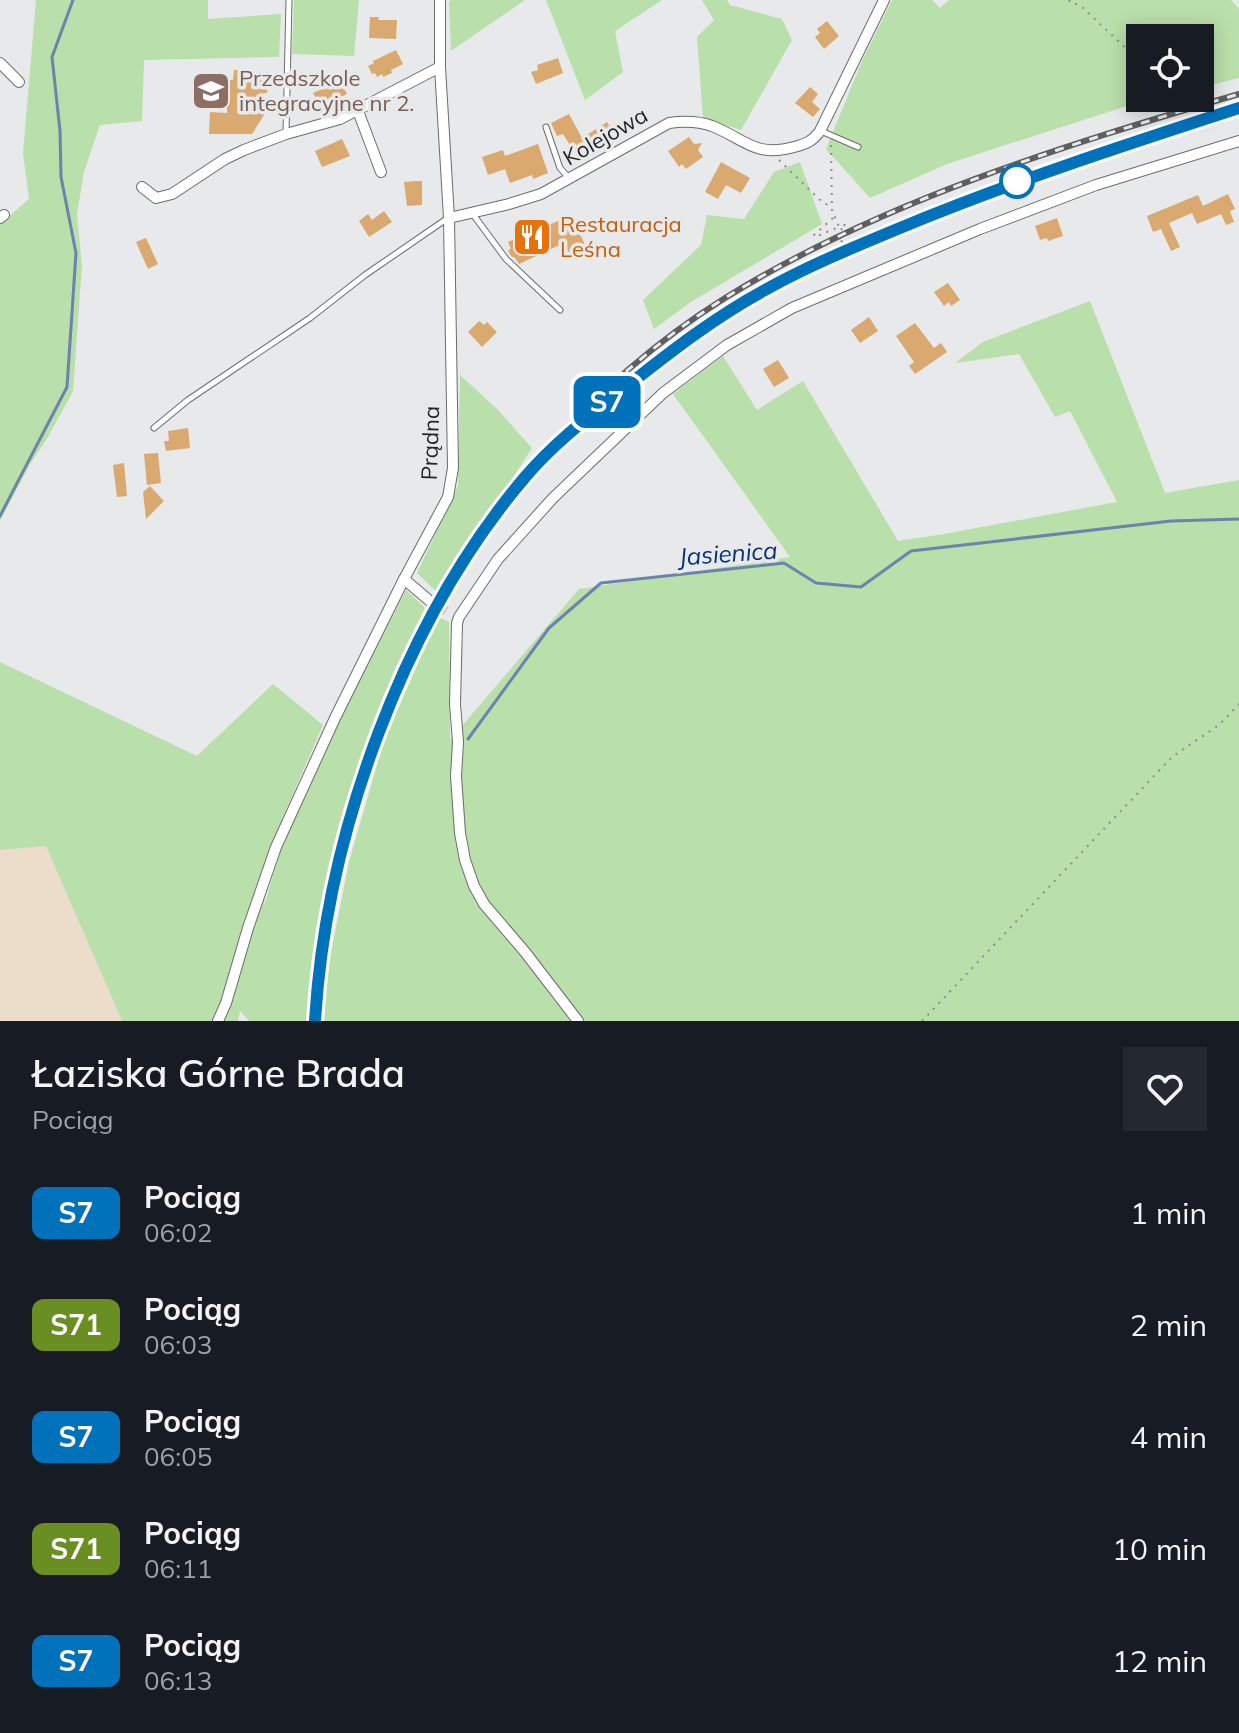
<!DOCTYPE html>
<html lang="pl">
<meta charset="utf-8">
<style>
body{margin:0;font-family:Mulish,sans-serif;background:#242831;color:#f1f3f6;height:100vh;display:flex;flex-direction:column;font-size:30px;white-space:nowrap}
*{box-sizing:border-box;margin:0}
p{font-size:26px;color:#9ea1a6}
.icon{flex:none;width:44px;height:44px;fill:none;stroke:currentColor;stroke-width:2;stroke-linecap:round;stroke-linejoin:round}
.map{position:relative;height:1021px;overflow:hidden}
.sheet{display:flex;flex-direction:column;background:#171b24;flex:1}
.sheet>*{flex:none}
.badge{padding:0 16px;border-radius:12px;font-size:28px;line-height:52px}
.tools{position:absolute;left:1126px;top:24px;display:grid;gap:16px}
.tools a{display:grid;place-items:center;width:88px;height:88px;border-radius:0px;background:#171b24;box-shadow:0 4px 20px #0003;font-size:40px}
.map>.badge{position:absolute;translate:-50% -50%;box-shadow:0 0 0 4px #fff}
.round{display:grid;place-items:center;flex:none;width:84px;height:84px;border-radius:0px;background:#242831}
.overview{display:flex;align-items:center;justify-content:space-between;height:136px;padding:0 32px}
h1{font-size:38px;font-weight:600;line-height:60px}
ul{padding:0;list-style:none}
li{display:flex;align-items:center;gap:24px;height:112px;padding:0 32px}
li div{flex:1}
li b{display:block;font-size:30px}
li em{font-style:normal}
li .badge{min-width:88px;font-weight:700;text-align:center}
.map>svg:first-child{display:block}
</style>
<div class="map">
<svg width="1239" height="1021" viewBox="0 0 1239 1021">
<rect width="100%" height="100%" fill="#e8e9ea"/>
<polygon fill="#ecdcca" points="46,846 122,1021 0,1021 0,850"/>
<g fill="#b9dfaa">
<polygon points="36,0 208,0 208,19 281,14 279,57 144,60 142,121 100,125 84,172 77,214 82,266 73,391 48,437 29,466 0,521 0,224 29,199 23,154"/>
<polygon points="294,0 359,0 354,56 292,54"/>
<polygon points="451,0 525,0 451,51 449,2"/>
<polygon points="546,0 662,0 615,31 623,72 585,100"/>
<polygon points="702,0 727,0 730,5 782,19 792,40 741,130 703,118 697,37 714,20"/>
<polygon points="892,0 932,0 940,8 949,0 1231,0 1239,9 1239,78 1200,88 1200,38 1140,38 1140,98 1159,98 1133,104 947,164 870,198 826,149 862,61"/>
<polygon points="800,162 822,224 691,302 654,329 643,300 701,245 707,215 744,219 774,172"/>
<polygon points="1090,301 1165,493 1239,480 1239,1021 324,1021 329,963 349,862 383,744 438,617 449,622 450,740 579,589 790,557 673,394 723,356 757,410 803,381 898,541 944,534 1117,502 1070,411 1055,417 1019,354 955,363 983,342"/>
<polygon points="460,375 498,410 532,448 437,592 417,573 458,486"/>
<polygon points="406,590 425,608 379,710 342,817 315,937 307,1021 249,1021 240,1011 238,1021 122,1021 46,846 0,850 0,662 197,756 273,684 323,725 269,849 264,906 280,852 339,720"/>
</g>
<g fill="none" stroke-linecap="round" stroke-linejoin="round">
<g stroke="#6c84ad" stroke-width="3">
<polyline points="0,516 67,387 76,253 61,177 60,131 52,57 73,0"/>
<polyline points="468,739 549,628 601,583 784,563 816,583 861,587 911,551 1171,521 1239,519"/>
</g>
</g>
<g fill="#d9a970">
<polygon points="370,17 379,17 378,20 397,20 396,39 369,38"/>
<polygon points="827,21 839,36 824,49 815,37 820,33 817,29"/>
<polygon points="396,50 403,64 391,70 392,73 383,77 382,74 377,77 375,73 372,74 368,66 374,63 373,61"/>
<polygon points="558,58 563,73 536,84 531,72 538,70 537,65"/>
<polygon points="234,70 249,70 249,73 268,73 267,93 264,93 264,115 252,134 209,134 210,112 227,113 227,80 233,80"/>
<polygon points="340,81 347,94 341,97 341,99 320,109 318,104 314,103 316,99 313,93"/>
<polygon points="810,87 818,94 812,102 820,109 813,117 795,103"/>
<polygon points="569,114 582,138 607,122 615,135 583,153 581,150 575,153 563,134 557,136 551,123"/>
<polygon points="689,137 694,144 702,143 698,150 703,157 686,169 682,164 679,167 668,151"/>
<polygon points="342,139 350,156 322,167 315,151"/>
<polygon points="538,144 548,173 533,179 532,175 510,183 505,169 488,175 482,157 503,150 505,156"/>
<polygon points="721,162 750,178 741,193 726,185 718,199 705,192"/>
<polygon points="415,181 422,181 422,205 407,206 404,182"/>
<polygon points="1228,194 1235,209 1230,211 1234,222 1226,225 1221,214 1197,224 1192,213 1169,223 1180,247 1171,251 1161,229 1153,232 1147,216 1198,195 1203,206"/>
<polygon points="384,211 392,222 369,237 359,221 368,214 372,220"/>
<polygon points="571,215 587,249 571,257 564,243 519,264 515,258 511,256 508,250 511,249 508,242 527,233 523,222 531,218 536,228 547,222 549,225"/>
<polygon points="1057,218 1063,236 1048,241 1047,238 1040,240 1035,226"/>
<polygon points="146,238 158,264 148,269 136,242"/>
<polygon points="948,283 960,300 951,306 949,302 944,306 934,292"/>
<polygon points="869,317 878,331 860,343 851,330"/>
<polygon points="479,321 484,325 487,322 497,332 482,347 468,332"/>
<polygon points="915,323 934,348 941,343 947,352 915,374 909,366 914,362 896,336"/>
<polygon points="778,360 789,378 774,387 763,369"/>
<polygon points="188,428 190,448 166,451 164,441 169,441 168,431"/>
<polygon points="158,453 161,483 147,485 144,454"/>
<polygon points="124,463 127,496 117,497 113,465"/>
<polygon points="150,486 164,501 146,519 143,492"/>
</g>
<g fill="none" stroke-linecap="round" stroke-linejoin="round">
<polyline stroke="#c1c2c3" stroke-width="10" stroke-dasharray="10 5" stroke-linecap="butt" points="431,602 446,611"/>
<g stroke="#6b6c6d" stroke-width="7">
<g id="lane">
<polyline points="546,127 560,168 569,178"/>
<polyline points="821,131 858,147"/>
<polyline points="286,133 289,0"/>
<polyline points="472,213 506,259 560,310"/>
<polyline points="154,428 188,400 310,318 365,275 448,218"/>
</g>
</g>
<g stroke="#6b6c6d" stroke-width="12">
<g id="street">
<polyline points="0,63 19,82"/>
<polyline points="358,111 381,172"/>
<polyline points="142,187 156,198 172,194 225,159 244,150 286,134 340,119 440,67"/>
<polyline points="0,218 4,215"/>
<path d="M449 218 509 204 541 194 669 123C684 121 698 121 712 126 745 139 755 158 794 147 806 144 813 141 820 131L884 0"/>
<polyline points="404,579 431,602"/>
<polyline points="218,1021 226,1003 248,928 276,847 335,718 404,579 448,497 453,468 449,218 440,67 440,0"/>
<polyline points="578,1021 525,952 484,904 474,886 465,860 460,833 456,776 458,742 455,704 457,623 459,617 498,559 553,498 663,393 727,345 792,308 980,229 1096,185 1239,141"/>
</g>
</g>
<g stroke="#8d8e8e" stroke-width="2" stroke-dasharray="2 6" stroke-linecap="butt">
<polyline points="1069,0 1071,3 1080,5 1133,55"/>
<polyline points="831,145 832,210 839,227 845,225 846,227 840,230 845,239 839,243 841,246 869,232"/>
<polyline points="779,160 821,201 831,207"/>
<polyline points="833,218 814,235 815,237 839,227"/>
<polyline points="922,1021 1172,757 1219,725 1239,704"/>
</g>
<use href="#lane" stroke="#fff" stroke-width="5"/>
<use href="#street" stroke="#fff" stroke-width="10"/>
<g stroke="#5f5f5f" stroke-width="6">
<g id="rail">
<path d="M612 398C660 360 708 322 761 292 804 267 849 249 894 230 1007 183 1123 146 1239 108"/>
<path d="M315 1021C318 971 327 922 338 873 354 800 377 726 410 658 481 514 587 384 725 298 882 201 1062 146 1239 94"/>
</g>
</g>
<use href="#rail" stroke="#e8e9ea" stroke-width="3" stroke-dasharray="9" stroke-linecap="butt"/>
</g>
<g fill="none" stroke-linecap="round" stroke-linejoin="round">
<g stroke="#fff" stroke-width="18">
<path id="line" d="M315 1021C326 834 404 619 526 476 555 442 591 415 626 387 670 352 715 317 765 290 808 266 854 247 900 228 1011 182 1125 145 1239 108"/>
</g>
<use href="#line" stroke="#0072bc" stroke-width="12"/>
</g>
<defs>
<g id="school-square" transform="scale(2)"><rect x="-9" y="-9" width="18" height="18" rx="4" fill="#8d6e63" stroke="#e8e9ea"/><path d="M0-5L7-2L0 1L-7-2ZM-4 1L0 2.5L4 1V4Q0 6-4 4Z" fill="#fff"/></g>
<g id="restaurant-square" transform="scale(2)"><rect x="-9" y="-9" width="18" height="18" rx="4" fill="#e8710a" stroke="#e8e9ea"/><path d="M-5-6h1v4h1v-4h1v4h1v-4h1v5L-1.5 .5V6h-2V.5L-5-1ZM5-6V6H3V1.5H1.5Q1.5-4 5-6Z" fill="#fff"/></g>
</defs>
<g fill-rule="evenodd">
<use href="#school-square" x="211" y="91"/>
<use href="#restaurant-square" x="532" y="237"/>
</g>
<circle fill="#fff" stroke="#0072bc" stroke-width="4" cx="1017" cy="181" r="16"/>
<g text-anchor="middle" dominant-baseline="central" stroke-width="7" stroke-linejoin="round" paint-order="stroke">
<g font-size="22" fill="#785e54" stroke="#e8e9ea" text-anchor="start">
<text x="239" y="78">Przedszkole<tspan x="239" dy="25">integracyjne nr 2.</tspan></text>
</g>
<g font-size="22" fill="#262626" stroke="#e8e9ea">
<text transform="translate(605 136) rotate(-30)">Kolejowa</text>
<text transform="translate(430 443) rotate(-88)">Prądna</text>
</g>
<g font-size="22" fill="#c56008" stroke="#e8e9ea" text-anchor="start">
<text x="560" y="224">Restauracja<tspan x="560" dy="25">Leśna</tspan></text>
</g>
<g font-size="24" font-style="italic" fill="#073174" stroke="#e8e9ea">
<text transform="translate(728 553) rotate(-4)">Jasienica</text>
</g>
</g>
</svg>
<div class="tools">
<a><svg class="icon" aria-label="locate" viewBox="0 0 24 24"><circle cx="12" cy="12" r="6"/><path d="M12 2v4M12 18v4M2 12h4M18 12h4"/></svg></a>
</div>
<b class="badge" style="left:607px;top:402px;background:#0072bc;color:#fff">S7</b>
</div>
<section class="sheet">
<div class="overview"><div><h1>Łaziska Górne Brada</h1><p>Pociąg</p></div><a class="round"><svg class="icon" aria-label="heart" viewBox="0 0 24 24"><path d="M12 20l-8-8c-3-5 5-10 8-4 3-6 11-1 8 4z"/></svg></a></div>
<ul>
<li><span class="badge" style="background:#0072bc;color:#fff">S7</span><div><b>Pociąg</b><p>06:02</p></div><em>1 min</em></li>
<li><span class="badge" style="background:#6b8e23;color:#fff">S71</span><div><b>Pociąg</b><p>06:03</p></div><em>2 min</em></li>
<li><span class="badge" style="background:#0072bc;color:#fff">S7</span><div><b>Pociąg</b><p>06:05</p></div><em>4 min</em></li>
<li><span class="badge" style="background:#6b8e23;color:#fff">S71</span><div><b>Pociąg</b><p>06:11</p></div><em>10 min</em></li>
<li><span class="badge" style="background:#0072bc;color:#fff">S7</span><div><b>Pociąg</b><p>06:13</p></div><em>12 min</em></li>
</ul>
</section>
